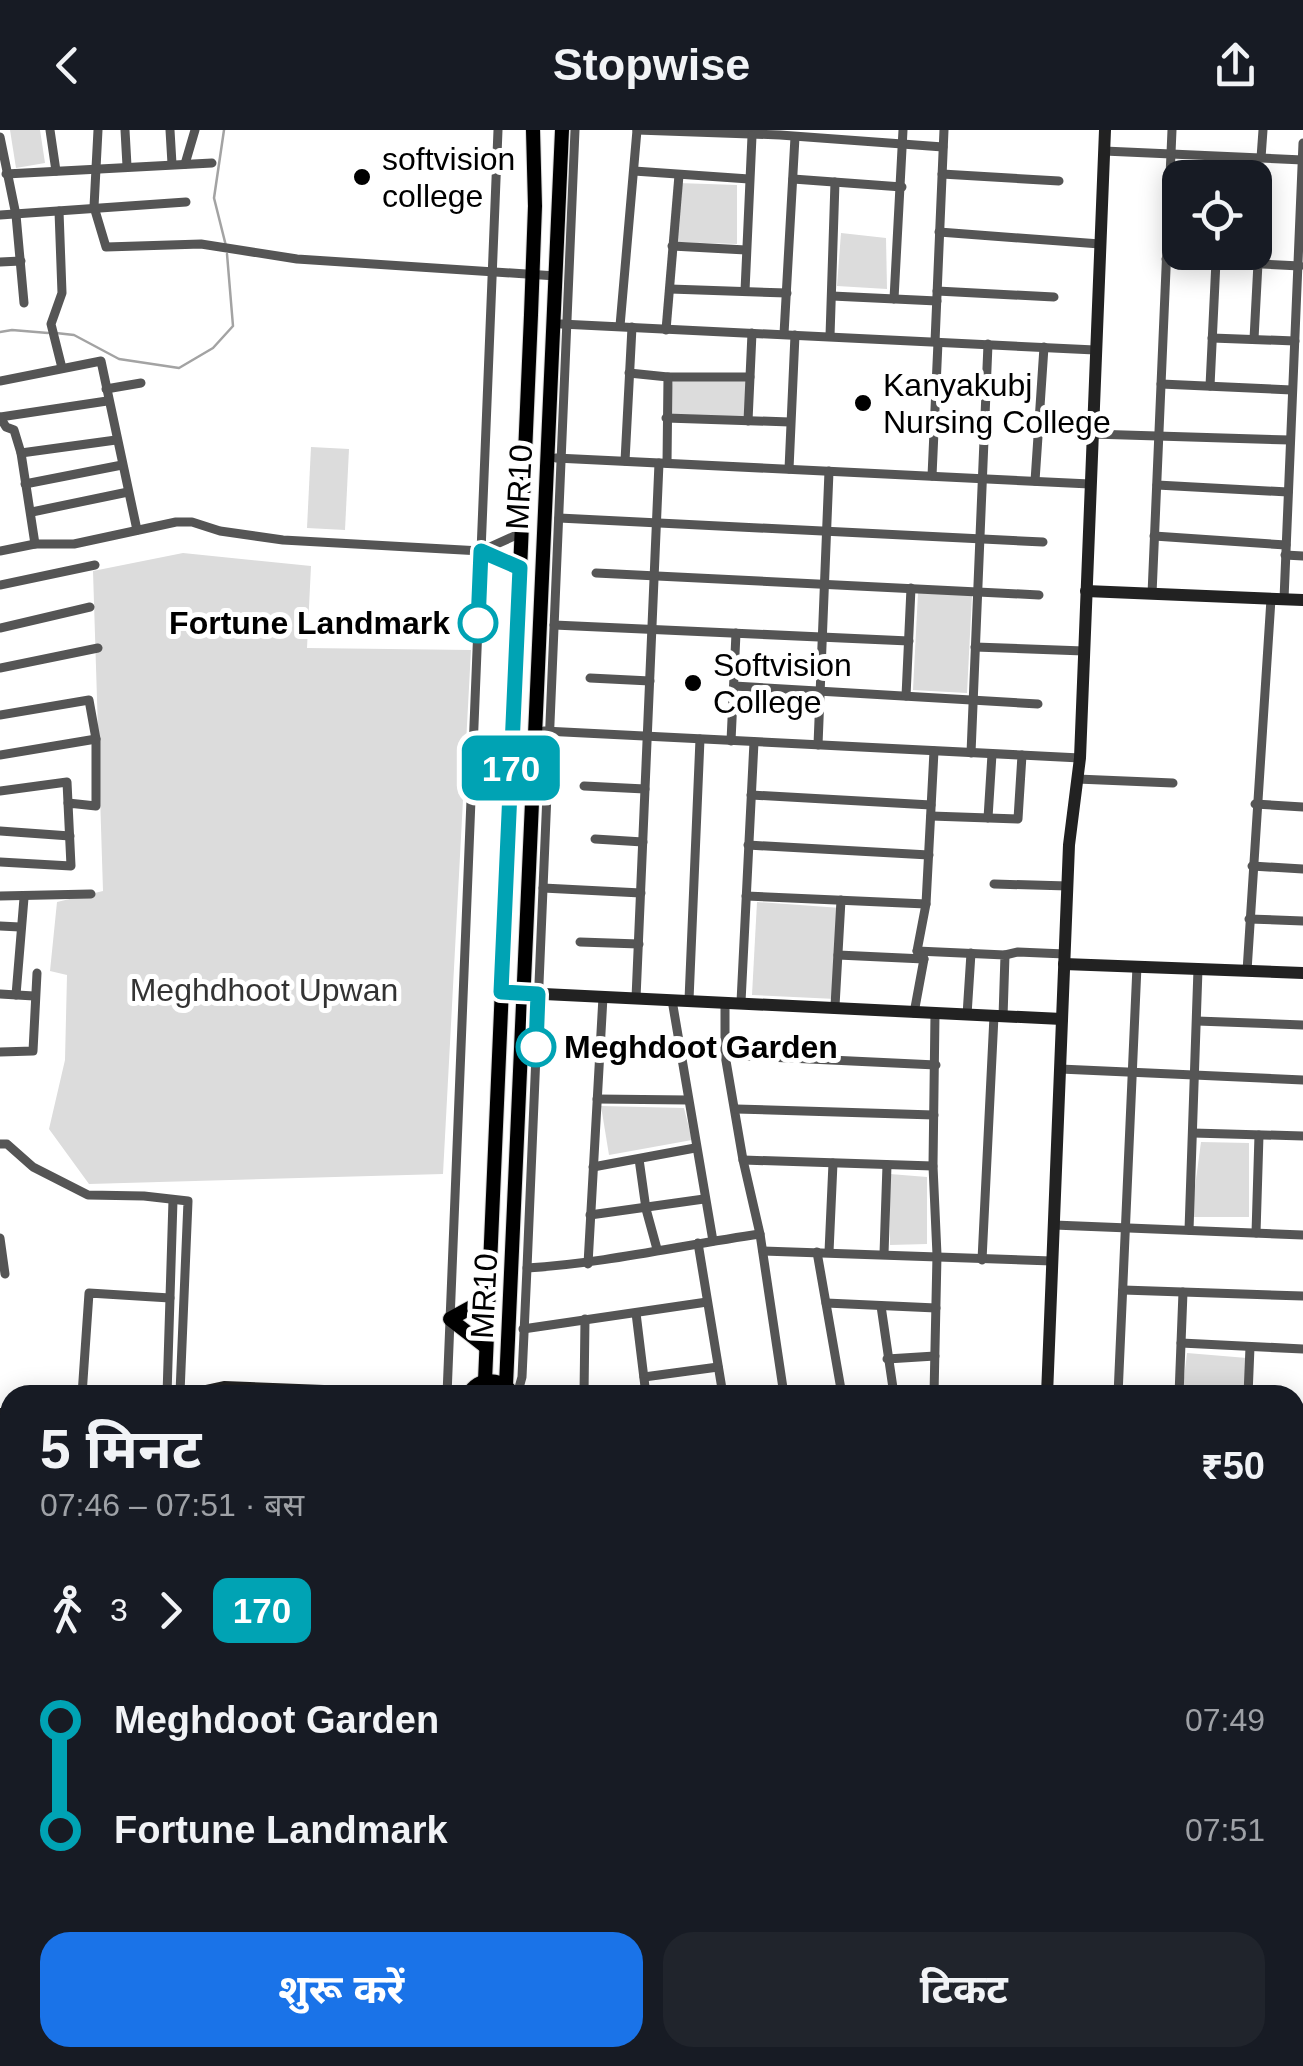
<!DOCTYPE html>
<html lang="hi">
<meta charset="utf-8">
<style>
body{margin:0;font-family:Helvetica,"Noto Sans Devanagari",sans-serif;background:#20242c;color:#f1f3f6;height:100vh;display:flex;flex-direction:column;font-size:38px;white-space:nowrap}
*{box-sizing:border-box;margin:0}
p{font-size:32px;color:#9ea1a6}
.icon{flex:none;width:55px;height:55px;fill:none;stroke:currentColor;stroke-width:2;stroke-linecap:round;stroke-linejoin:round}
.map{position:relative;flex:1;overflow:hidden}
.side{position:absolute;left:0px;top:1255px;width:1305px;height:682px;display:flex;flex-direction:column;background:#171b24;border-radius:30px 30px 0 0;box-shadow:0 5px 25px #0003}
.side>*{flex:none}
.badge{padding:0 20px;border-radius:15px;font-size:35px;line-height:65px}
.controls{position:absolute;left:1162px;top:30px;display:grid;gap:20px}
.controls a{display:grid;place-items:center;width:110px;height:110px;border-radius:20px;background:#171b24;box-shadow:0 5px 25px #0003;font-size:50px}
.map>.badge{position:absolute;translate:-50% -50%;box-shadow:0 0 0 5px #fff}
.legs{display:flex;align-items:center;gap:15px;height:110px;padding:0 40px;font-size:32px}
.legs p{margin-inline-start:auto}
.overview{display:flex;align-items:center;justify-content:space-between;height:170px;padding:0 40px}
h1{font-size:55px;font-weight:700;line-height:75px}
.cta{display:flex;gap:20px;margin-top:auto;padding:20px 40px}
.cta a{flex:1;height:115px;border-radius:30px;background:#1a73e8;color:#fff;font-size:40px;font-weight:700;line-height:115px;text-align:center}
.cta a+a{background:#20242c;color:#f1f3f6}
ul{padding:0 40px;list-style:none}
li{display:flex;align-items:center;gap:35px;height:110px;font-size:38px}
li i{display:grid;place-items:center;width:15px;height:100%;margin:0 12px;background:currentColor}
li i::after{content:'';width:25px;height:25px;margin:-12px;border:8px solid;border-radius:50%;background:#171b24}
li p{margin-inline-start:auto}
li:first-child i{background:linear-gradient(#0000 50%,currentColor 0)}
li:last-child i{background:linear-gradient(currentColor 50%,#0000 0)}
header{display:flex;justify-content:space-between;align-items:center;height:130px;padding:0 40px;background:#171b24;font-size:45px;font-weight:700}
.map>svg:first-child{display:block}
</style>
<header><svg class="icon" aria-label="back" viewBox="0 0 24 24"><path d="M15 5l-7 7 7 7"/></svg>Stopwise<svg class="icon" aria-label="share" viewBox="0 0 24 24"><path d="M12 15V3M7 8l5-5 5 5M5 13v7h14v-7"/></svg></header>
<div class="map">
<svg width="1303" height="1936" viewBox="0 0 1303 1936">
<rect width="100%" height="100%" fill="#fff"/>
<g fill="#dcdcdc">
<polygon points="10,0 40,0 45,33 16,38"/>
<polygon points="678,53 737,55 737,114 675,112"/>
<polygon points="841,103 886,108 887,159 837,156"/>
<polygon points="673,248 750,249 747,287 669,284"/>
<polygon points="311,317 349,319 345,400 307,398"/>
<polygon points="183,423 311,436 307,518 471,520 443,1044 89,1054 49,999 65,930 67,845 50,841 57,772 103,761 93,441"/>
<polygon points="918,463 972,465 967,563 913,560"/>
<polygon points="757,772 841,778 836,869 752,865"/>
<polygon points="601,976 684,978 692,1010 609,1025"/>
<polygon points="1201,1012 1249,1013 1249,1087 1191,1087"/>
<polygon points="890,1044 927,1047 927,1114 890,1115"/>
<polygon points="1187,1223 1247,1228 1245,1265 1182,1265"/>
</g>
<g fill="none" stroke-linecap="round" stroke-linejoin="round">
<g stroke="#a3a3a3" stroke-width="2.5">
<polyline points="224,0 214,68 226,116"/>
<polyline points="0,202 12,200 48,203"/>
<polyline points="56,203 74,205 119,229 179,238 213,218 233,196 227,124"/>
<polyline points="0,1619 5,1597"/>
</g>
<g stroke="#dbdbdb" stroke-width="16">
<g id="primary">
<polyline points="486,1217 450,1189 488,1168"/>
<polyline points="485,1251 531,185 535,76 533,0"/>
<polyline points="506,1255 562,0"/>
<path d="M468 1265C480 1246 501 1247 514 1265"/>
<polyline points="445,1936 446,1928"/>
<polyline points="484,1936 484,1928"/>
</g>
</g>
<g stroke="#555" stroke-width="9">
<polyline points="50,0 56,41"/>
<polyline points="98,0 94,77 106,117 201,114 297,129 556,146"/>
<polyline points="125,0 127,36"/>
<polyline points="170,0 172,34"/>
<polyline points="637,0 780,5 943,17"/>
<polyline points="0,7 16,85 24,173"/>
<polyline points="1104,21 1303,30"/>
<polyline points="1261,28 1263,0"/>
<polyline points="185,34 195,0"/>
<polyline points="634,41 749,49"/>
<polyline points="6,44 212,33"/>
<polyline points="942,44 1059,51"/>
<polyline points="793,49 902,57"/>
<polyline points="59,81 62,163 51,194 62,238"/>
<polyline points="0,85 186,72"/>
<polyline points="939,102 1100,114"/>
<polyline points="672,116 746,120"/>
<polyline points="1166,129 1300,136"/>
<polyline points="0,132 21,131"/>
<polyline points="670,159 787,163"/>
<polyline points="745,161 752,6"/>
<polyline points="937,161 1054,167"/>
<polyline points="832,166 937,171"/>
<polyline points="894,169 903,0"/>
<polyline points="561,194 1095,220"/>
<polyline points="620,196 637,0"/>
<polyline points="666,200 679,45"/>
<polyline points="784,204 795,7"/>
<polyline points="830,206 835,52"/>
<polyline points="1212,208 1295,211"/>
<polyline points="1254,209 1258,133"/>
<polyline points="935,212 944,0"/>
<polyline points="629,243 668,247 750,247"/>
<polyline points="0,251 101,231 137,400"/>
<polyline points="1161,254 1292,260"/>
<polyline points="1210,256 1216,131"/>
<polyline points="106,259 141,253"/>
<polyline points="0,287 6,297 14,300 21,323 35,414"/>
<polyline points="0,287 107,271"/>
<polyline points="666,288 790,292"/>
<polyline points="748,291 752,203"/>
<polyline points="1092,304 1290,310"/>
<polyline points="21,323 116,310"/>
<polyline points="556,328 1090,354"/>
<polyline points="625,331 632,197"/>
<polyline points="667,333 668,247"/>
<polyline points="789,339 795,205"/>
<polyline points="932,346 938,212"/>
<polyline points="1035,351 1044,217"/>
<polyline points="25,354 122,335"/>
<polyline points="1157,355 1288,362"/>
<polyline points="32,382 128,362"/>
<polyline points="559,388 1043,412"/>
<polyline points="1154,406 1286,415"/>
<polyline points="0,421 35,414 74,414 176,392 192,392 220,401 283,410 481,421 520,439"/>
<polyline points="481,421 521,403"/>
<polyline points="1285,425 1303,426"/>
<polyline points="596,443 1039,465"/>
<polyline points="0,455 95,435"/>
<polyline points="1152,464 1172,0"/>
<polyline points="1284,469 1303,13"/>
<polyline points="554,495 909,511"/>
<polyline points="0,498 90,477"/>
<polyline points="975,517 1084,521"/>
<polyline points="0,538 98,518"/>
<polyline points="590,548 650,551"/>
<polyline points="734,556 1038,574"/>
<polyline points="906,566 911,458"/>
<polyline points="0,585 89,570 96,609 96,676 68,673 71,736 0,732"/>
<polyline points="544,601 1080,628"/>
<polyline points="731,611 736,503"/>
<polyline points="818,615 829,341"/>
<polyline points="971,623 988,214"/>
<polyline points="0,625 96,609"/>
<polyline points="1077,649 1173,653"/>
<polyline points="584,656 645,659"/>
<polyline points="0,661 67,652 68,673"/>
<polyline points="751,665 931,675"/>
<polyline points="1255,674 1303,677"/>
<polyline points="931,686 1018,689 1022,625"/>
<polyline points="988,688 992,624"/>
<polyline points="0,701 70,706"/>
<polyline points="595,709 643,712"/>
<polyline points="748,715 929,725"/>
<polyline points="1252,736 1303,739"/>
<polyline points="994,754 1068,756"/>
<polyline points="543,758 641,763"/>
<polyline points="0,766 91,764"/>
<polyline points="746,766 926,774"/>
<polyline points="1249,789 1303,791"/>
<polyline points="0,796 20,797"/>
<polyline points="580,812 639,814"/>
<polyline points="917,821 1005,825 1003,887"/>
<polyline points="838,825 924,829"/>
<polyline points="1005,825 1018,822 1065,824"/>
<polyline points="1247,841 1271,469"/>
<polyline points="0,864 34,866"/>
<polyline points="16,865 24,768"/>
<polyline points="636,868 659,333"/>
<polyline points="672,870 713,1111"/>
<polyline points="689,870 700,609"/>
<polyline points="725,872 725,925 743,1030 760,1104 784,1265"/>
<polyline points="741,872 754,612"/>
<polyline points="835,876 841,770"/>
<polyline points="914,883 924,829 917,821 926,774 934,621"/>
<polyline points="967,885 971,823"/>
<polyline points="1197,891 1303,895"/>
<polyline points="599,920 681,922"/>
<polyline points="0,922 33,921 37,843"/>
<polyline points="725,925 936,935"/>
<polyline points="1060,939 1303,950"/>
<polyline points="597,969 688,970"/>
<polyline points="736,979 934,985"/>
<polyline points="1193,1003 1303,1006"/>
<polyline points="0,1014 7,1014 33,1037 88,1065 144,1066 188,1071 180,1263"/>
<polyline points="639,1029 646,1079 657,1119"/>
<polyline points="743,1030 933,1036"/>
<polyline points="593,1037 695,1018"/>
<polyline points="590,1085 704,1069"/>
<polyline points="1054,1095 1303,1105"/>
<polyline points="1189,1100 1198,839"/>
<polyline points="1256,1103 1259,1005"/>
<polyline points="0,1108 5,1144"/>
<polyline points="698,1113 723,1265"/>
<polyline points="763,1121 1052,1131"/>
<polyline points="817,1122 842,1265"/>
<polyline points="829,1122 833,1033"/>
<polyline points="884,1124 887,1035"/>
<polyline points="982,1130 994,886"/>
<polyline points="588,1134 603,867"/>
<path d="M527 1138C606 1133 683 1115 760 1104"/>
<polyline points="1123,1160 1303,1166"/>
<polyline points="826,1173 936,1178"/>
<polyline points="881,1176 894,1265"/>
<polyline points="636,1183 646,1265"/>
<polyline points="523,1199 707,1172"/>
<polyline points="1181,1213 1303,1219"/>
<polyline points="887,1229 935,1226"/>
<polyline points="644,1247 718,1237"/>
<polyline points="934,1262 974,1265"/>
<polyline points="82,1265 89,1163 170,1168"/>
<polyline points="167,1265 173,1070"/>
<polyline points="447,1265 498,0"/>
<polyline points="517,1265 522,1247 527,1138 575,0"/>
<polyline points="584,1265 585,1189"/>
<polyline points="934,1265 937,1125 933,1036 935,884"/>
<polyline points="1118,1265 1137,836"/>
<polyline points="1179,1265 1183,1162"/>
<polyline points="1248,1265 1250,1217"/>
<polyline points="1295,1419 1303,1338"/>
<polyline points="0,1513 10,1514"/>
<polyline points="0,1583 10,1583"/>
<polyline points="1301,1603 1303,1578"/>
<polyline points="1295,1783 1303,1783"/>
<polyline points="1295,1896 1303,1896"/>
<polyline points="35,1936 36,1928"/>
<polyline points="752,1936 752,1928"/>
<polyline points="821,1936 822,1928"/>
<polyline points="880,1936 881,1928"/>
</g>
<g stroke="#222" stroke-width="12">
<polyline points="1086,461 1303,470"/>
<polyline points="1064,834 1303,843"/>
<polyline points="501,862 1062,889"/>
<polyline points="168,1265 186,1265"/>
<polyline points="187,1265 224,1257 426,1265"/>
<polyline points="1047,1265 1069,715 1080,628 1105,0"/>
<polyline points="0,1284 10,1285"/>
<polyline points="1295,1420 1303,1420"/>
<polyline points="0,1435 10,1435"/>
<polyline points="0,1722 10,1736"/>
<polyline points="0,1896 10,1897"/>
<polyline points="0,1919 10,1920"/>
<polyline points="90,1928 183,1936"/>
<polyline points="521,1928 523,1936"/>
<polyline points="534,1928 554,1936"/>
<polyline points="412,1936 414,1928"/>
<polyline points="595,1936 654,1929 740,1936"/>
<polyline points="1081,1936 1082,1928"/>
<polyline points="1099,1936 1099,1928"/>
</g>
<use href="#primary" stroke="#000" stroke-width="14"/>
</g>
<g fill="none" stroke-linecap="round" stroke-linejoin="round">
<g stroke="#fff" stroke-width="22">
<polyline id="line-1" points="478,493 481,421 520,438 501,862 538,864 536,917"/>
</g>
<use href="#line-1" stroke="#00a3b4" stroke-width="15"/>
</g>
<g fill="#000" stroke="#fff" stroke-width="4">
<circle cx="362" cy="47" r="10"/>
<circle cx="863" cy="273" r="10"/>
<circle cx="693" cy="553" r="10"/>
</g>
<g fill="#fff" stroke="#00a3b4" stroke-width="5">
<circle cx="478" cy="493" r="18"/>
<circle cx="536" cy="917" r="18"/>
</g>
<g text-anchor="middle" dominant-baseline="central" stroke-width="10" stroke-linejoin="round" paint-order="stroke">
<g font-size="32" fill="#000" stroke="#fff" text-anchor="start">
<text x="382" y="29">softvision<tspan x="382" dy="37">college</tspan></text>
<text x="883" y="255">Kanyakubj<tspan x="883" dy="37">Nursing College</tspan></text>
<text x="713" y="535">Softvision<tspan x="713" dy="37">College</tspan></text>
</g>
<g font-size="32" fill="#000" stroke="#fff">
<text transform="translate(519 357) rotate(-87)">MR10</text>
<text transform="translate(484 1166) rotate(-87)">MR10</text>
</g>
<g font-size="32" font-weight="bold" fill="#000" stroke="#fff" text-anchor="end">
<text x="450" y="493">Fortune Landmark</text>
<text x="564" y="917" text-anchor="start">Meghdoot Garden</text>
</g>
<g font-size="32" fill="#333" stroke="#fff">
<text x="264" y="860">Meghdhoot Upwan</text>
</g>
</g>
</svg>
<div class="controls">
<a><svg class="icon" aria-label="locate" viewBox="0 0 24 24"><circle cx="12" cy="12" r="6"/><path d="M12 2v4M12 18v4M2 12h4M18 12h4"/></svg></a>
</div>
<b class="badge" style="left:511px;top:638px;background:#00a3b4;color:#fff">170</b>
<section class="side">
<div class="overview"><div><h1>5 मिनट</h1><p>07:46 – 07:51 · बस</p></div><b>₹50</b></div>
<div class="legs"><svg class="icon" aria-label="walk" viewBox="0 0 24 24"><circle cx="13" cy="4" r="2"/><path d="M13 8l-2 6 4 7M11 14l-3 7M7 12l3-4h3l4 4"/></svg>3<svg class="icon" aria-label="forward" viewBox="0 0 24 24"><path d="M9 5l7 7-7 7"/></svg><b class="badge" style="background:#00a3b4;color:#fff">170</b></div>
<ul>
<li><i style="color:#00a3b4"></i><b>Meghdoot Garden</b><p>07:49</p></li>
<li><i style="color:#00a3b4"></i><b>Fortune Landmark</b><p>07:51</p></li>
</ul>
<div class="cta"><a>शुरू करें</a><a>टिकट</a></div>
</section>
</div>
